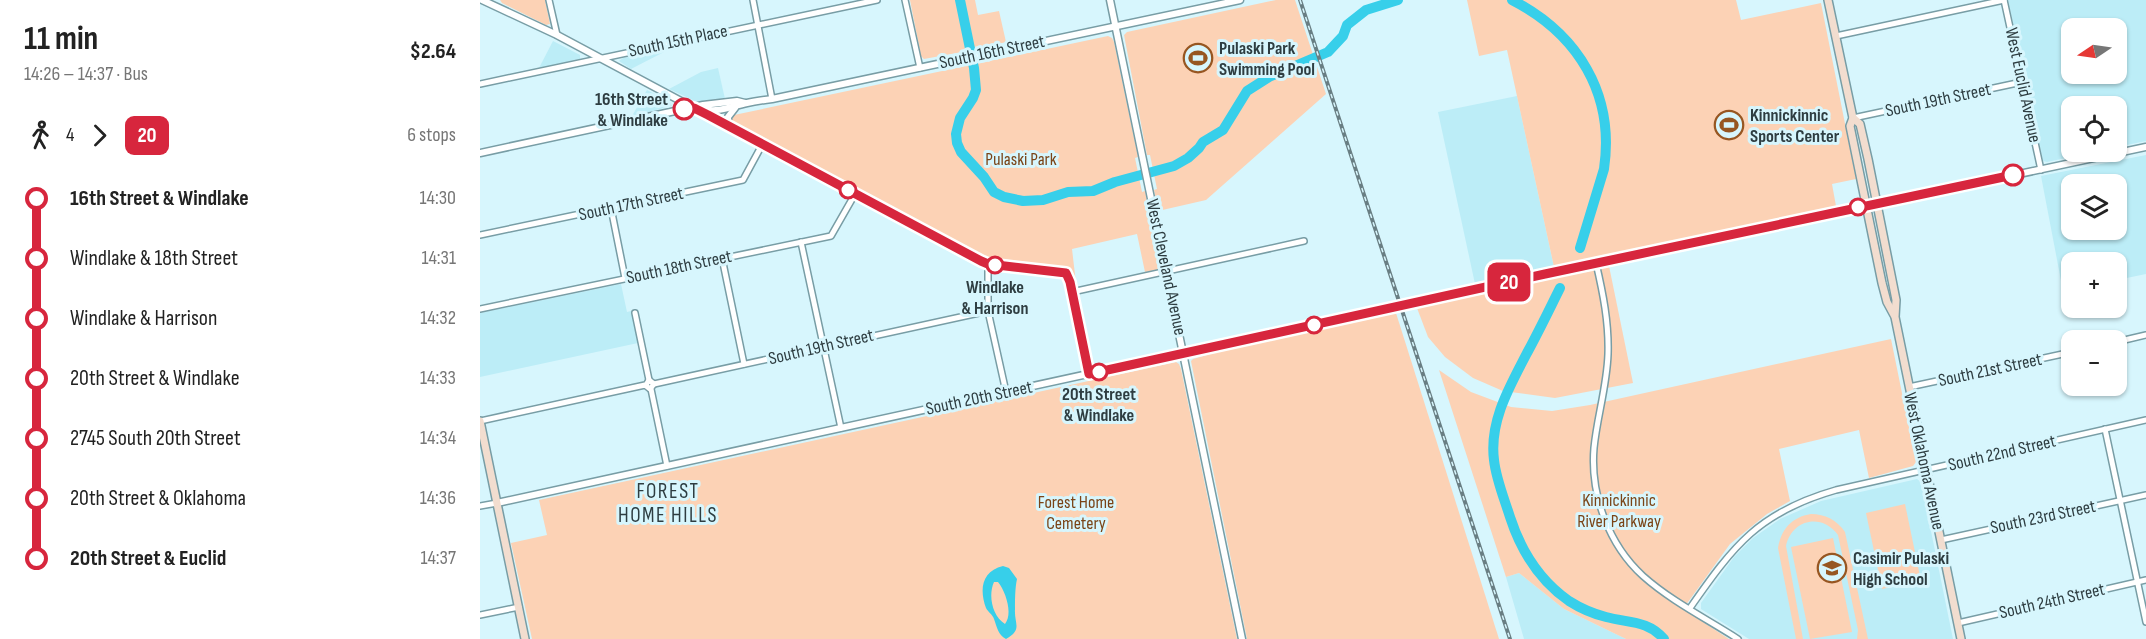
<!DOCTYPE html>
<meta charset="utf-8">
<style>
body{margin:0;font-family:"Sofia Sans Condensed",sans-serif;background:#f2f2f2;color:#222;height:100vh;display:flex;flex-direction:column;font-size:22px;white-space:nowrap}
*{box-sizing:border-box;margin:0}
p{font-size:20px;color:#767676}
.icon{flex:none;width:33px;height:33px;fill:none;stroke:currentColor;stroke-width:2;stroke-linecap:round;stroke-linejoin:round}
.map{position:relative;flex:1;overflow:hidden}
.panel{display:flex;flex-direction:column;background:#fff;width:480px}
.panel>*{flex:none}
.badge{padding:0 12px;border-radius:9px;font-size:21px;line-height:39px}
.needle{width:39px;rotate:257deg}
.controls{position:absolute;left:1581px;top:18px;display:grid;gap:12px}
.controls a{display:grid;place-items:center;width:66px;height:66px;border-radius:12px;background:#fff;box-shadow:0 2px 4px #0004;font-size:30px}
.map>.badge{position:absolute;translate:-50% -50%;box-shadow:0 0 0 3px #fff}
.legs{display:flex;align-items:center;gap:9px;height:66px;padding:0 24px;font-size:20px}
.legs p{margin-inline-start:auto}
.headline{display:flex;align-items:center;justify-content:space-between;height:102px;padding:0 24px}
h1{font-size:33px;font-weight:700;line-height:45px}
ul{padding:0 24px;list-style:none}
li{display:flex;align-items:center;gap:21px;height:60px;font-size:22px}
li i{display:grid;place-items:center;width:9px;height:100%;margin:0 8px;background:currentColor}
li i::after{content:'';width:15px;height:15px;margin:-8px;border:4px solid;border-radius:50%;background:#fff}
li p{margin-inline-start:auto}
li:first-child i{background:linear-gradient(#0000 50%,currentColor 0)}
li:last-child i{background:linear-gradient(currentColor 50%,#0000 0)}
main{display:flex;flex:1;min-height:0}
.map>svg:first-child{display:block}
</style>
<main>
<section class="panel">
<div class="headline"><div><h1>11 min</h1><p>14:26 – 14:37 · Bus</p></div><b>$2.64</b></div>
<div class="legs"><svg class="icon" aria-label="walk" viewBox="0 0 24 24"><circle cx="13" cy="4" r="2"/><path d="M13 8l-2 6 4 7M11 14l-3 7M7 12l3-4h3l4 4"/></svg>4<svg class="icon" aria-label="forward" viewBox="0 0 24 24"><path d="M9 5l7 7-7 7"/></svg><b class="badge" style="background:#d7263d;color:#fff">20</b><p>6 stops</p></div>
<ul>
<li><i style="color:#d7263d"></i><b>16th Street &amp; Windlake</b><p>14:30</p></li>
<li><i style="color:#d7263d"></i><span>Windlake &amp; 18th Street</span><p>14:31</p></li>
<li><i style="color:#d7263d"></i><span>Windlake &amp; Harrison</span><p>14:32</p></li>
<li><i style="color:#d7263d"></i><span>20th Street &amp; Windlake</span><p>14:33</p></li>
<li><i style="color:#d7263d"></i><span>2745 South 20th Street</span><p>14:34</p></li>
<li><i style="color:#d7263d"></i><span>20th Street &amp; Oklahoma</span><p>14:36</p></li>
<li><i style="color:#d7263d"></i><b>20th Street &amp; Euclid</b><p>14:37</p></li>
</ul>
</section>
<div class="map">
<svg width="1666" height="639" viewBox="0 0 1666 639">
<rect width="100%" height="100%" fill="#d7f6fd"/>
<g fill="#bcedf7" fill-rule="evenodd">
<path d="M1528 0H1666V141L1637 147 1636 106H1592V152H1614L1567 162 1563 161ZM1636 28V74H1592V28Z"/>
<polygon points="73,41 100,55 100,59 59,68"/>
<polygon points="183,50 184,52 151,69 139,61 143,58"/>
<polygon points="238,68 245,99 217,102 189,89 221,72"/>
<polygon points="167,90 190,102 192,106 152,116"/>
<polygon points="1037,96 1074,267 995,284 958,112"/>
<path d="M1666 155V274L1637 280 1636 262H1592L1591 289 1583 291 1561 176ZM1592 184H1636V230H1592Z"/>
<polygon points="141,284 147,312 151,311 158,343 0,377 0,313"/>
<polygon points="1437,479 1441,482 1473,639 1269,639 1221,609 1221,603 1254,557 1273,538 1300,519 1341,501"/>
<polygon points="1039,573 1084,609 1146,639 1044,639 1026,577"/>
</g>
<g fill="#fcd2b5">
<polygon points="20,0 65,0 70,24 66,25 22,3"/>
<polygon points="430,0 495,0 498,15 519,11 526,42 499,49 498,46 482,50 482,52 444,59 441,56"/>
<polygon points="796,0 815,0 846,94 726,200 678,211 674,190 677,189 670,155 667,155 644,35 647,32"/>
<polygon points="987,0 1256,0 1261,20 1341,3 1376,179 1352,184 1356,206 1074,267 1027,50 999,56"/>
<polygon points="628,36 632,38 634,42 658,157 655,158 662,192 665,191 680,266 677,270 665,272 657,234 592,249 596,283 592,272 584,267 506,257 253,123 250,119 254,115"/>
<polygon points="1129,266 1153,383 1075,398 1023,391 993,378 965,357 948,337 937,308"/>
<polygon points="916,313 1019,639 767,639 711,361 713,359 741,351"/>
<polygon points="1411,339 1436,462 1433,466 1389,478 1379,430 1299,449 1310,501 1287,514 1250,544 1203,609 1249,639 1146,639 1084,609 1039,573 1026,577 959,370 991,392 1031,407 1072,411 1110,405"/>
<polygon points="696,362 699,364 701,369 757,639 52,639 31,543 67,535 59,500"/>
<polygon points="1425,504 1441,581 1402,589 1386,513"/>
<path d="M1331 514C1345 514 1357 520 1365 532L1388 639H1377L1378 630 1358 535C1342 513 1312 519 1306 546L1323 639H1316L1298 548C1301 529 1312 517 1331 514Z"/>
<polygon points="1353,538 1372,632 1330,639 1311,547"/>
</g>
<path fill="#37cfea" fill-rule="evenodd" d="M523 566 529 568 537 579C535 588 535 600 535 609 534 624 543 629 526 639 518 635 517 627 514 619 513 615 508 612 506 608 499 589 502 571 523 566ZM514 582H518C526 592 533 614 525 624 512 616 508 595 514 582Z"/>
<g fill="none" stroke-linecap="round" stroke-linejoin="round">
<g stroke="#37cfea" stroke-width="10">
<polyline points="480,0 494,68 496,90 493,98 480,118 476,134 477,143 481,152 504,177 514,192 524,197 543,201 563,200 588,192 613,191 635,182 694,166 708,158 719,148 723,142 743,130 767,91 789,77 848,52 863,36 867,25 886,10 918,0"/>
<path d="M1032 0C1098 34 1135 94 1124 169L1100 248"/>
<path d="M1080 288C1069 310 1059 331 1047 353 1030 386 1009 421 1014 460 1016 479 1024 498 1030 517 1041 551 1059 580 1089 601 1100 608 1114 614 1126 617 1148 623 1168 620 1184 639"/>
</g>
<g stroke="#789da5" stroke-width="8">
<g id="minor">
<polyline points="69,0 77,35"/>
<polyline points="273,0 292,99"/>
<polyline points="425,0 440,68"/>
<polyline points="1524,0 1561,170"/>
<polyline points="1356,36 1524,0"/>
<polyline points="0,84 397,0"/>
<polyline points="1373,118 1542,82"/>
<polyline points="131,208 145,278"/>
<polyline points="0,235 263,180 282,145"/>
<polyline points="321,242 361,428"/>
<polyline points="242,258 264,364"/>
<path d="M1116 263C1123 293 1129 323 1128 354 1127 386 1117 417 1114 448 1110 495 1129 545 1163 576 1191 601 1227 619 1258 639"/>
<polyline points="508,264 508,311 526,392"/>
<polyline points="592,292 824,241"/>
<polyline points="0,309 351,236 375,194"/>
<polyline points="155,313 169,380"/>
<polyline points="1636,342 1666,335"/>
<polyline points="174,384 508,311"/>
<polyline points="1429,387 1592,352"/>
<polyline points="171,389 187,466"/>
<polyline points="0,421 165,385 170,389 174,384 169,380 166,385"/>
<polyline points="1625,429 1666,622"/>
<polyline points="0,506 17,503"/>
<polyline points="1461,540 1666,495"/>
<path d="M1210 608C1254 545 1279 512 1356 490L1666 420"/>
<polyline points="0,615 39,607"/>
<polyline points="1478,623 1666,580"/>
</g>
</g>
<g stroke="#789da5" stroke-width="9">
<g id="tertiary">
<polyline points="2,0 77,35 501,261 508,264 586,273 590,282 609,374"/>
<polyline points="630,0 762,639"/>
<path d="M223 109C239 113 252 106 267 103 276 101 284 100 292 99L760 0"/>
<polyline points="248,126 248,117 255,108"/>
<polyline points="0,153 223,105 257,101 265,103"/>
<polyline points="932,303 1666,147"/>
<polyline points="17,503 915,307"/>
</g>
</g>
<g stroke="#789da5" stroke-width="10">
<g id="secondary">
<polyline points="1348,0 1373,118 1370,126 1402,283 1407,302 1414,315"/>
<polyline points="1373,118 1380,124 1388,159 1416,300 1415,317 1481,639"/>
<polyline points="0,421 45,639"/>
</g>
</g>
<use href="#minor" stroke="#fff" stroke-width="5"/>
<use href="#tertiary" stroke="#fff" stroke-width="6"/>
<use href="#secondary" stroke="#f2ddcf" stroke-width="7"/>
<g stroke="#697e83" stroke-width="4">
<polyline id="rail" points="820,0 1030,639"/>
</g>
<use href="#rail" stroke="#d7f6fd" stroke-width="1.5" stroke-dasharray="4.5" stroke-linecap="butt"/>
<g stroke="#789da5" stroke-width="9" stroke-linecap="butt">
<polyline id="tertiary-bridge" points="915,307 932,303"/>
</g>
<use href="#tertiary-bridge" stroke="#fff" stroke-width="6"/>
</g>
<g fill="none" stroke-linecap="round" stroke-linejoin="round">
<g stroke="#fff" stroke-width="14">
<polyline id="line-1" points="204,109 214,108 228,115 501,261 508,264 586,273 590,282 609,374 1065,274 1533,175"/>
</g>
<use href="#line-1" stroke="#d7263d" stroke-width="9"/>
</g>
<defs>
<g id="stadium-ring" transform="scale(1.5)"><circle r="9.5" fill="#d7f6fd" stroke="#975621" stroke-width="1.5"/><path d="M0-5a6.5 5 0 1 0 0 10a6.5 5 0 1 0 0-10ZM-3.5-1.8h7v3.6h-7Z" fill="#975621"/></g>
<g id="school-ring" transform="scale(1.5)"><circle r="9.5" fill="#d7f6fd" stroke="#975621" stroke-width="1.5"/><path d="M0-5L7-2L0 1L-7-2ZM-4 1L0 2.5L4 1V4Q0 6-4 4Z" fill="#975621"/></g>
</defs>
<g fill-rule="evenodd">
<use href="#stadium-ring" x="718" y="58"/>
<use href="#stadium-ring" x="1249" y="125"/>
<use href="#school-ring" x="1352" y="568"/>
</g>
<g fill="#fff" stroke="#d7263d" stroke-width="3">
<circle cx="204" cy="109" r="10"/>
<circle cx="1533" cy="175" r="10"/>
<circle cx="368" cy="190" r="8"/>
<circle cx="1378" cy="207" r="8"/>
<circle cx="515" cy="265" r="8"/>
<circle cx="834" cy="325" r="8"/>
<circle cx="619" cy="372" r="8"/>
</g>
<g text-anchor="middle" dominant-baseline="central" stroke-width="6" stroke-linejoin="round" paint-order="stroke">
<g font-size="18" fill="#2e3d41" stroke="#d7f6fd">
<text transform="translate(198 41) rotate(-12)">South 15th Place</text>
<text transform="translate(512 52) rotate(-12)">South 16th Street</text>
<text transform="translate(1543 85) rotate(78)">West Euclid Avenue</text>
<text transform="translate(1458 100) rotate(-12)">South 19th Street</text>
<text transform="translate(151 204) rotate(-12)">South 17th Street</text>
<text transform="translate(199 267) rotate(-12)">South 18th Street</text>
<text transform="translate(686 267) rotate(78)">West Cleveland Avenue</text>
<text transform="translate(341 347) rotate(-13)">South 19th Street</text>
<text transform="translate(1510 370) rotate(-12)">South 21st Street</text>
<text transform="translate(499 398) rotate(-12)">South 20th Street</text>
<text transform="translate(1522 453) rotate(-13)">South 22nd Street</text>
<text transform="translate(1444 461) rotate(78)">West Oklahoma Avenue</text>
<text transform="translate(1563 517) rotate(-12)">South 23rd Street</text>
<text transform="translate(1572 601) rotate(-13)">South 24th Street</text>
</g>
<g font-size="18" font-weight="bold" fill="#2e3d41" stroke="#d7f6fd" text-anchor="start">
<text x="739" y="48">Pulaski Park<tspan x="739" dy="21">Swimming Pool</tspan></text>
<text x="1270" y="115">Kinnickinnic<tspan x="1270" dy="21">Sports Center</tspan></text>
<text x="1373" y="558">Casimir Pulaski<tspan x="1373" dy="21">High School</tspan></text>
</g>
<g font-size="18" font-weight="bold" fill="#2e3d41" stroke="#d7f6fd">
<text x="188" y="99" text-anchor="end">16th Street<tspan x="188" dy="21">&amp; Windlake</tspan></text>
<text x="515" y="287">Windlake<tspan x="515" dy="21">&amp; Harrison</tspan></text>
<text x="619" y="394">20th Street<tspan x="619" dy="21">&amp; Windlake</tspan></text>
</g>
<g font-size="18" fill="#7a4417" stroke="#d7f6fd">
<text x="541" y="159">Pulaski Park</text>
<text x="1139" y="500">Kinnickinnic<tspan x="1139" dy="21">River Parkway</tspan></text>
<text x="596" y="502">Forest Home<tspan x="596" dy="21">Cemetery</tspan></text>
</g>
<g font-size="21" letter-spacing="1.5" fill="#2e3d41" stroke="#d7f6fd">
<text x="188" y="491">FOREST<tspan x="188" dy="24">HOME HILLS</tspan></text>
</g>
</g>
</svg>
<div class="controls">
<a><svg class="needle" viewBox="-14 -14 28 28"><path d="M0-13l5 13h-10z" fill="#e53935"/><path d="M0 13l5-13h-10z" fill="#767676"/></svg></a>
<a><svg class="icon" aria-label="locate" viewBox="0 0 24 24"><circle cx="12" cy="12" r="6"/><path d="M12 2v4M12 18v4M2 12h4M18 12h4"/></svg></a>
<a><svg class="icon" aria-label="layers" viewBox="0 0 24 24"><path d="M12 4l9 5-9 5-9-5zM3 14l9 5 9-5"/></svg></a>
<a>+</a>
<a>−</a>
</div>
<b class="badge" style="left:1029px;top:282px;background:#d7263d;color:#fff">20</b>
</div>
</main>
